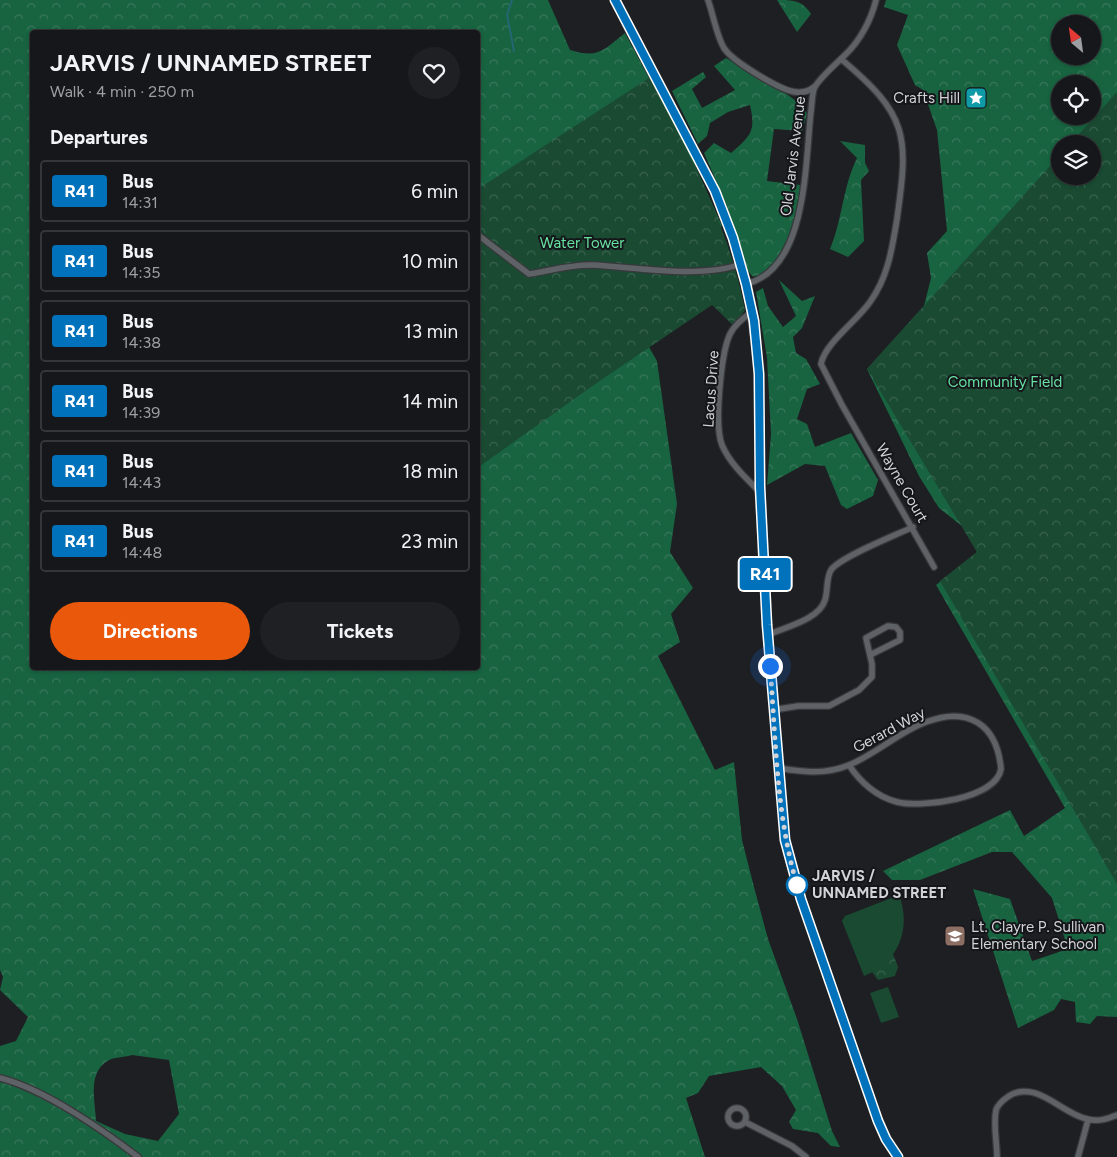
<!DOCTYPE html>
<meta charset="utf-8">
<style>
body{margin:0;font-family:Figtree,sans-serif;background:#1f2023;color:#f1f3f6;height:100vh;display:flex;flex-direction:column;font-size:19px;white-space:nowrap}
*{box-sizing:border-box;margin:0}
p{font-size:16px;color:#9e9fa2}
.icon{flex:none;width:28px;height:28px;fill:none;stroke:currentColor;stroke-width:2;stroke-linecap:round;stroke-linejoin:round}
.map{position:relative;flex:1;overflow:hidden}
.side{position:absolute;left:30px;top:30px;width:450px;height:640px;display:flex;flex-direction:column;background:#16171a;border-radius:5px;box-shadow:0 1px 4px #0004,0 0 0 1px #353639}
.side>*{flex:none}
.badge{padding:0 10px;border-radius:4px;font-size:18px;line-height:32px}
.needle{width:32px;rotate:331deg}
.fabs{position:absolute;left:1051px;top:15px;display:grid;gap:10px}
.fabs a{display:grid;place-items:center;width:50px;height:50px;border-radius:50%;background:#16171a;box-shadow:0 1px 4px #0004,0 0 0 1px #353639;font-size:25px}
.you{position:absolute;width:25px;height:25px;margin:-12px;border:4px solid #fff;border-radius:50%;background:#1a73e8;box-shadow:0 0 0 8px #1a73e833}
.map>.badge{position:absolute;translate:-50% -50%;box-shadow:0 0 0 2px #fff}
h2{padding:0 20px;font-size:19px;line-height:45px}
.round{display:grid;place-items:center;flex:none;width:52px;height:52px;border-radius:26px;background:#1f2023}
.headline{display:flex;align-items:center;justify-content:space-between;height:85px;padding:0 20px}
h1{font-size:24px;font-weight:700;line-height:38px}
.button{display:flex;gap:10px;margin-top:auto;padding:10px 20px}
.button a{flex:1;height:58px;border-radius:30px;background:#ea580c;color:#fff;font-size:20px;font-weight:700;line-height:58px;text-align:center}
.button a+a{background:#1f2023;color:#f1f3f6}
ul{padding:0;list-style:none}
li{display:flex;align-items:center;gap:15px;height:62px;margin:0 10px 8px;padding:0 10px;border:2px solid #353639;border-radius:5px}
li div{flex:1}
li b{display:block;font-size:19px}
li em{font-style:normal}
li .badge{min-width:55px;font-weight:700;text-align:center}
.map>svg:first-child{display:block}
</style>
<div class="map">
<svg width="1117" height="1157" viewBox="0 0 1117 1157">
<defs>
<pattern id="forest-crowns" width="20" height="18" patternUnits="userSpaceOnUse" patternTransform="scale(1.25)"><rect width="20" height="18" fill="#186340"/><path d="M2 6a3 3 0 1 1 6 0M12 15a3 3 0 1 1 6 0" fill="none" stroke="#39785b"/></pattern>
<pattern id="park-crowns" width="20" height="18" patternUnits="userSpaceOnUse" patternTransform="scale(1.25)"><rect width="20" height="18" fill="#1a4a32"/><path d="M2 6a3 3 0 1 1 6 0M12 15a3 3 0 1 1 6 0" fill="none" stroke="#3a634f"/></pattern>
</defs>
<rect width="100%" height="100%" fill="#1d1f23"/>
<g fill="url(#forest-crowns)" fill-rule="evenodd">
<path d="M0 0H548L570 50C599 59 603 50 625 33L690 154 722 226 601 285 745 310 733 325 712 304 671 311 665 336 649 347 657 361 677 504 670 552 693 588 671 614 680 642 658 656 715 770 734 762 742 840 754 887 768 939 797 1019 832 1131 840 1147 831 1146 818 1133 793 1129 789 1122 796 1110 782 1086 761 1067 709 1076 698 1093 686 1098 705 1157H0V1046L16 1041 28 1017 0 990 3 977 0 970ZM32 32H478V258L565 405 478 467V668H32ZM132 1055 169 1060 179 1114 158 1141 125 1134 96 1121C95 1100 87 1072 109 1060 115 1057 126 1057 132 1055Z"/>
<path d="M777 0C793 0 802 0 811 14L797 32Z"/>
<path d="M886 0H1117V1017L1097 1016 1090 1024 1076 1022 1075 1002 1061 999 1054 1010 1018 1028 973 889 1010 899 1032 961 1068 949 1052 898 1012 852H992L920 880H892L883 871 1010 810 1024 836 1065 808 936 585 977 552 962 526 939 508 919 476 867 369 924 306 931 278 927 253 947 231 937 130 923 90 915 85 897 45 908 15 884 7ZM1060 24H1092V56H1060ZM1060 84H1092V116H1060ZM1060 144H1092V176H1060Z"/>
<path d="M726 58C742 68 802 98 807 114L802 131 774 129 767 181 800 185C799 218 788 257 760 277L752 276 748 271 726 204 704 153 714 143 731 153C751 135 756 132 750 105L728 112 710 123 707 136 698 144 672 91 703 72 706 77 692 89 702 108 735 90 714 66Z"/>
<path d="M840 141 865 145V163L869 171 861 180 864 241 848 257 830 249C843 218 842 189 857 158Z"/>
<polygon points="779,280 802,301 815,296 802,328 793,337 796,353 806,359 820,384 807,389 797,419 807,424 815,447 851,433 878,480 873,496 847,509 841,505 825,466 805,464 767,485 771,434 767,358 756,292 763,288 768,306 783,327 796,316"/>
</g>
<g fill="url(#park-crowns)">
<path d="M649 78C690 154 728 224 745 310L733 325 712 305 601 380 478 467V189Z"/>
<polygon points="1117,92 1117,884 940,581 977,552 867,369 1060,155 1060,176 1092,176 1092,144 1070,144"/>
<polygon points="893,954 898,967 895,976 878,980 872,972"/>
</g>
<g fill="#1a4a32">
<path d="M899 895C912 929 898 963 864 976L842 921 845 916Z"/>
<polygon points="888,987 899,1017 881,1023 870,993"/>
</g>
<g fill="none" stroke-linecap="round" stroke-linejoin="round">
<polyline stroke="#236773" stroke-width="2" points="512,0 507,15 514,51"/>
<g stroke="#38393c" stroke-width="8">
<g id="minor">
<path d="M708 0C713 14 717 37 724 48 732 61 781 91 796 92 803 93 809 91 814 87"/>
<path d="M841 59C908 115 909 135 897 219 892 249 888 277 870 302 857 321 825 343 821 364L842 405 934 567"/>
<path d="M478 235 529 274C549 271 572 264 593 265 635 267 700 279 741 264"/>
<path d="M746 284C808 269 805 162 811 111 812 104 812 95 814 89 817 80 837 63 845 55 860 41 871 20 876 0"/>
<path d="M752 312C743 318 735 324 730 334 721 353 714 425 722 445 730 464 747 479 761 493"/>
<path d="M768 635C785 627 819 620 825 600 828 591 826 578 831 570 840 557 896 535 913 527"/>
<polyline points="773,710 798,706 829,706 859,690 872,677 872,664 866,638 888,626 896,627 900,632 900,640 870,655"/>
<path d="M778 768C803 772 825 775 849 765 860 782 877 797 897 802 922 808 996 799 1001 769 997 724 968 706 926 722 899 732 876 754 849 765"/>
<path d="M0 1078C44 1089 103 1130 138 1157"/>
<circle cx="737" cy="1117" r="9"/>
<polyline points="745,1122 792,1146 806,1157"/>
<path d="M997 1157C997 1142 993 1126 996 1110 998 1104 1003 1100 1009 1096 1036 1079 1062 1114 1087 1119 1098 1122 1107 1119 1117 1115"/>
<polyline points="1078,1157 1088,1120"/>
</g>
</g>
<g stroke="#38393c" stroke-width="9">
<polyline id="tertiary" points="615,0 715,191 733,238 748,291 759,374 761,487 767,625 785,839 802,901 878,1121 886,1139 898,1157"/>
</g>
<use href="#minor" stroke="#5e6166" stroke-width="5.5"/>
<use href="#tertiary" stroke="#5e6166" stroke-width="8"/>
</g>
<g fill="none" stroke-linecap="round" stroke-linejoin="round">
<g stroke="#fff" stroke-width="11">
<polyline id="line" points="615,0 715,191 733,238 746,284 754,321 759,374 760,487 767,625 785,840 801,899 878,1121 886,1139 898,1157"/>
</g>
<use href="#line" stroke="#0072bc" stroke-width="8"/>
<path stroke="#d2d3d6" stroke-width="5" stroke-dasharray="0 9" d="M770 666C776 740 776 817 798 888L797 885"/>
</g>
<defs>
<g id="sight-square" transform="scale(1.125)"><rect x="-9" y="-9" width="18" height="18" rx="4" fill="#0f9aa8" stroke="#14161a"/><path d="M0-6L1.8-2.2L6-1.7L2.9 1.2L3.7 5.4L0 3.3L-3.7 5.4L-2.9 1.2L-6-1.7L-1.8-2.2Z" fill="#fff"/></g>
<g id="school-square" transform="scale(1.125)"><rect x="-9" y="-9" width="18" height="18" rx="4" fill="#8d6e63" stroke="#14161a"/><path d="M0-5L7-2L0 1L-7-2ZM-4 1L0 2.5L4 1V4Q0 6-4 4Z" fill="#fff"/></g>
</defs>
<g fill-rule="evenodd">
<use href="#sight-square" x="976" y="98"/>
<use href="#school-square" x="955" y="936"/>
</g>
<circle fill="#fff" stroke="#0072bc" stroke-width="2.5" cx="797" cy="885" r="10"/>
<g text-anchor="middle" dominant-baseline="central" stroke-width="4" stroke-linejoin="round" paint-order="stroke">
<g font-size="15" fill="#d2d3d6" stroke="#14161a" text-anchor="end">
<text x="960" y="98">Crafts Hill</text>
<text x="971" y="927" text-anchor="start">Lt. Clayre P. Sullivan<tspan x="971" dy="17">Elementary School</tspan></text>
</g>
<g font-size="15" fill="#d2d3d6" stroke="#14161a">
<text transform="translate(793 156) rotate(-83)">Old Jarvis Avenue</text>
<text transform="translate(711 389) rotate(-86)">Lacus Drive</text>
<text transform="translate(902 483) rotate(60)">Wayne Court</text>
<text transform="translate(889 730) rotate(-28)">Gerard Way</text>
</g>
<g font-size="15" fill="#66e2a2" stroke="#14161a">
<text x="582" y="243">Water Tower</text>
<text x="1005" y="382">Community Field</text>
</g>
<g font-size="15" font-weight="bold" fill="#d2d3d6" stroke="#14161a" text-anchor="start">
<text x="812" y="876">JARVIS /<tspan x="812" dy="17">UNNAMED STREET</tspan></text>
</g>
</g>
</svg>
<div class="fabs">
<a><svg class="needle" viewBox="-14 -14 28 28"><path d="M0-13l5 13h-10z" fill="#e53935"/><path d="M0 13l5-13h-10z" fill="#9e9fa2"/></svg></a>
<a><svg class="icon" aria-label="locate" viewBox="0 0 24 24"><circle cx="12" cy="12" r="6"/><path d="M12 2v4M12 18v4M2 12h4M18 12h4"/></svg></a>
<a><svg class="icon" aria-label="layers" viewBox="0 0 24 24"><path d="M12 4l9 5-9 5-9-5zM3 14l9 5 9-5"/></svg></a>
</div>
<div class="you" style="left:770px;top:666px"></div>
<b class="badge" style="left:765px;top:574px;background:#0072bc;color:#fff">R41</b>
<section class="side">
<div class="headline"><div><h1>JARVIS / UNNAMED STREET</h1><p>Walk · 4 min · 250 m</p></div><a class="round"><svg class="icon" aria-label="heart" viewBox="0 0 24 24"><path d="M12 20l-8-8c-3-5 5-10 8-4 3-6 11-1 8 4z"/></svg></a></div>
<h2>Departures</h2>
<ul>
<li><span class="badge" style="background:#0072bc;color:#fff">R41</span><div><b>Bus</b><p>14:31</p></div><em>6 min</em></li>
<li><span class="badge" style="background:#0072bc;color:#fff">R41</span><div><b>Bus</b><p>14:35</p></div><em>10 min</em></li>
<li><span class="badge" style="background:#0072bc;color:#fff">R41</span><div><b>Bus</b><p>14:38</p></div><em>13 min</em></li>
<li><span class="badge" style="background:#0072bc;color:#fff">R41</span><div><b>Bus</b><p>14:39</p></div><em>14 min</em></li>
<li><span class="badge" style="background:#0072bc;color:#fff">R41</span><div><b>Bus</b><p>14:43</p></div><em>18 min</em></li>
<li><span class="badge" style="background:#0072bc;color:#fff">R41</span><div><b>Bus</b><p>14:48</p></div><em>23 min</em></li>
</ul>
<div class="button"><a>Directions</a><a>Tickets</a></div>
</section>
</div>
